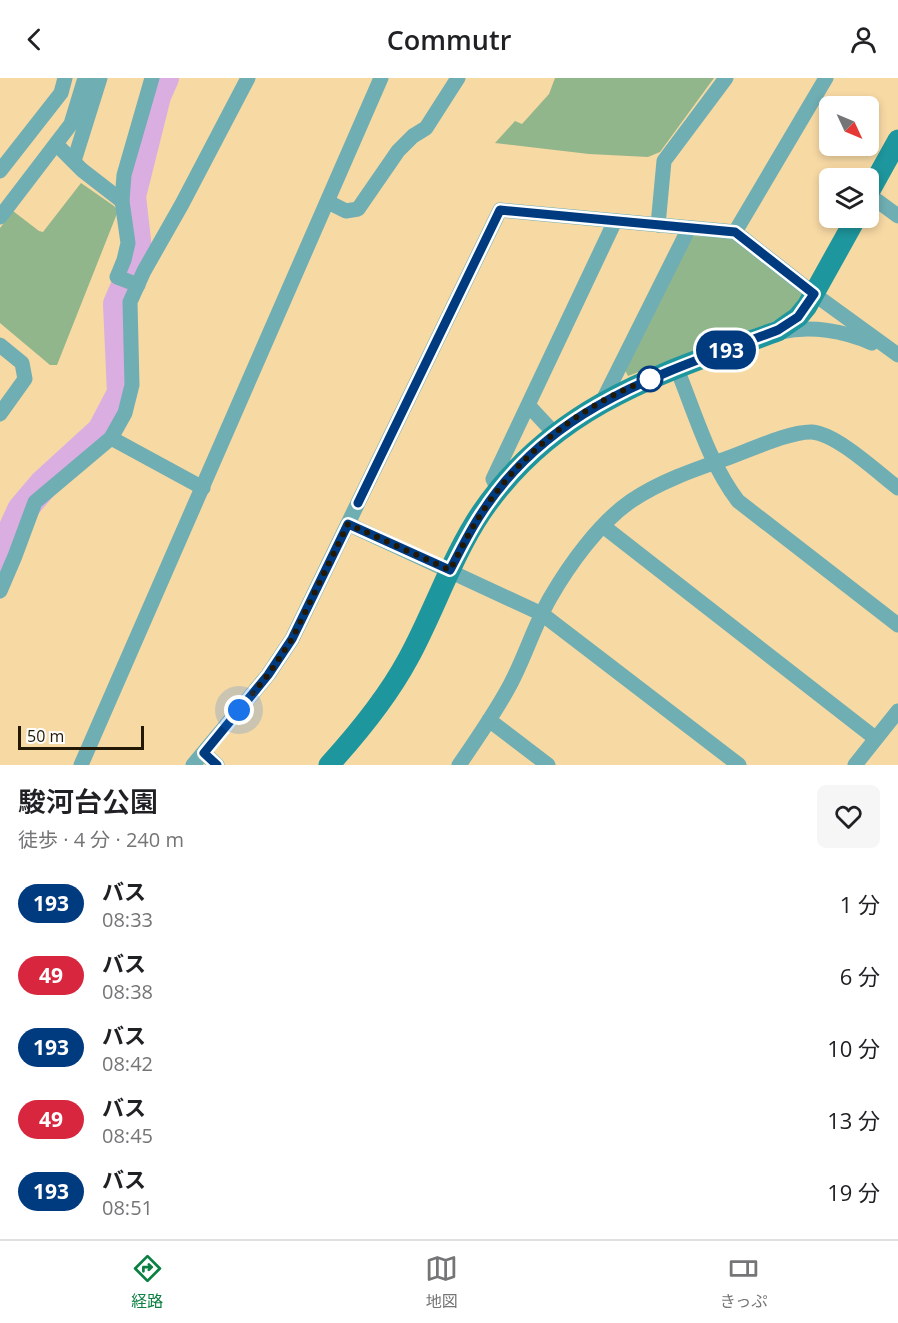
<!DOCTYPE html>
<html lang="ja">
<meta charset="utf-8">
<style>
body{margin:0;font-family:"Open Sans","Noto Sans JP",sans-serif;background:#f6f6f6;color:#202124;height:100vh;display:flex;flex-direction:column;font-size:22px;white-space:nowrap}
*{box-sizing:border-box;margin:0}
p{font-size:20px;color:#757577}
.icon{flex:none;width:33px;height:33px;fill:none;stroke:currentColor;stroke-width:2;stroke-linecap:round;stroke-linejoin:round}
.map{position:relative;height:687px;overflow:hidden}
.sheet{display:flex;flex-direction:column;background:#fff;flex:1}
.sheet>*{flex:none}
.badge{padding:0 12px;border-radius:20px;font-size:21px;line-height:39px}
.needle{width:39px;rotate:134deg}
.buttons{position:absolute;left:819px;top:18px;display:grid;gap:12px}
.buttons a{display:grid;place-items:center;width:60px;height:60px;border-radius:9px;background:#fff;box-shadow:0 3px 9px #0003;font-size:30px}
.scale{position:absolute;left:18px;bottom:15px;width:126px;box-sizing:border-box;padding-left:6px;border:3px solid #231804;border-top:0;font-size:16px;line-height:21px;white-space:nowrap;color:#231804;-webkit-text-stroke:4px #fefefe;paint-order:stroke}
.you{position:absolute;width:30px;height:30px;margin:-15px;border:4px solid #fff;border-radius:50%;background:#1a73e8;box-shadow:0 0 0 9px #1a73e833}
.map>.badge{position:absolute;translate:-50% -50%;box-shadow:0 0 0 3px #fff}
.round{display:grid;place-items:center;flex:none;width:63px;height:63px;border-radius:9px;background:#f6f6f6}
.headline{display:flex;align-items:center;justify-content:space-between;height:102px;padding:0 18px}
h1{font-size:28px;font-weight:600;line-height:45px}
ul{padding:0;list-style:none}
li{display:flex;align-items:center;gap:18px;height:72px;padding:0 18px}
li div{flex:1}
li b{display:block;font-size:22px}
li em{font-style:normal}
li .badge{min-width:66px;font-weight:700;text-align:center}
header{display:flex;justify-content:space-between;align-items:center;height:78px;padding:0 18px;background:#fff;font-size:27px;font-weight:600}
.menu{display:flex;justify-content:space-around;align-items:center;height:84px;border-top:2px solid #e0e0e0;background:#fff;font-size:16px;color:#757577}
.menu a{display:grid;justify-items:center;gap:3px}
.menu .selected{color:#0b8043}
.map>svg:first-child{display:block}
</style>
<header><svg class="icon" aria-label="back" viewBox="0 0 24 24"><path d="M15 5l-7 7 7 7"/></svg>Commutr<svg class="icon" aria-label="person" viewBox="0 0 24 24"><circle cx="12" cy="8" r="4"/><path d="M4 21q1-7 8-7t8 7"/></svg></header>
<div class="map">
<svg width="898" height="687" viewBox="0 0 898 687">
<rect width="100%" height="100%" fill="#f7d9a4"/>
<g fill="#91b68b">
<polygon points="555,0 714,0 660,74 648,79 589,76 495,65 515,43 522,46 549,16"/>
<polygon points="81,105 114,128 118,133 57,287 50,287 0,245 0,150 13,133 39,153 43,154"/>
<polygon points="691,158 732,159 801,212 803,221 794,232 772,244 628,298 624,290"/>
</g>
<g fill="none" stroke-linecap="round" stroke-linejoin="round">
<polyline stroke="#daaee1" stroke-width="30" points="0,480 22,432 44,406 102,353 122,315 118,226 138,180 131,118 156,18 164,0"/>
<g stroke="#6faeb3" stroke-width="15">
<polyline points="56,66 82,92 122,123"/>
<polyline points="74,83 100,0"/>
<polyline points="0,93 61,15 65,0"/>
<polyline points="868,116 898,138"/>
<polyline points="328,124 346,133 358,131 398,73 413,58 426,50 458,0"/>
<polyline points="0,139 71,46 85,0"/>
<polyline points="658,147 664,83 726,0"/>
<polyline points="735,154 826,0"/>
<polyline points="138,207 117,199 124,182 128,165 122,123 124,97 152,0"/>
<path d="M781 254C811 247 844 253 872 265"/>
<polyline points="0,267 22,285 25,301 0,336"/>
<path d="M677 291C695 335 709 385 738 423L898 547"/>
<polyline points="602,324 689,150"/>
<polyline points="529,328 554,355"/>
<polyline points="111,360 203,410"/>
<polyline points="498,412 493,401 615,143"/>
<polyline points="348,446 542,536 739,687"/>
<polyline points="603,448 875,660"/>
<polyline points="0,513 15,478 35,424 111,360 125,335 132,307 130,224 144,193 182,126 248,0"/>
<polyline points="489,642 548,687"/>
<polyline points="204,675 217,687"/>
<polyline points="81,687 381,0"/>
<polyline points="193,687 268,597 292,561 500,132 735,154 814,216 898,277"/>
<path d="M459 687C477 661 495 635 510 607 525 579 534 548 550 520 569 487 599 445 631 423 659 404 693 392 725 381 748 373 790 353 812 354 837 356 877 394 898 410"/>
<polyline points="855,687 898,633"/>
</g>
<g stroke="#1e969d" stroke-width="21">
<polyline points="868,116 898,62"/>
<path d="M329 687C359 654 387 620 408 581 434 534 451 480 481 435 555 326 662 295 778 253L798 239 807 228 856 140"/>
</g>
</g>
<g fill="none" stroke-linecap="round" stroke-linejoin="round">
<g stroke="#fff" stroke-width="14">
<path id="line" d="M217 687 204 675 268 597 292 561 348 446 450 492C460 473 469 454 481 436 551 327 664 295 778 252L798 239 814 216 735 154 500 132 358 425"/>
</g>
<use href="#line" stroke="#003b80" stroke-width="9"/>
<path stroke="#231804" stroke-width="6" stroke-dasharray="0 10.8" d="M239 632 268 597 292 561 348 446 450 492C460 473 469 454 481 436 520 375 583 326 650 301"/>
</g>
<circle fill="#fff" stroke="#003b80" stroke-width="3" cx="650" cy="301" r="12"/>
</svg>
<div class="buttons">
<a><svg class="needle" viewBox="-14 -14 28 28"><path d="M0-13l5 13h-10z" fill="#e53935"/><path d="M0 13l5-13h-10z" fill="#757577"/></svg></a>
<a><svg class="icon" aria-label="layers" viewBox="0 0 24 24"><path d="M12 4l9 5-9 5-9-5zM3 14l9 5 9-5"/></svg></a>
</div>
<div class="scale">50 m</div>
<div class="you" style="left:239px;top:632px"></div>
<b class="badge" style="left:726px;top:272px;background:#003b80;color:#fff">193</b>
</div>
<section class="sheet">
<div class="headline"><div><h1>駿河台公園</h1><p>徒歩 · 4 分 · 240 m</p></div><a class="round"><svg class="icon" aria-label="heart" viewBox="0 0 24 24"><path d="M12 20l-8-8c-3-5 5-10 8-4 3-6 11-1 8 4z"/></svg></a></div>
<ul>
<li><span class="badge" style="background:#003b80;color:#fff">193</span><div><b>バス</b><p>08:33</p></div><em>1 分</em></li>
<li><span class="badge" style="background:#d7263d;color:#fff">49</span><div><b>バス</b><p>08:38</p></div><em>6 分</em></li>
<li><span class="badge" style="background:#003b80;color:#fff">193</span><div><b>バス</b><p>08:42</p></div><em>10 分</em></li>
<li><span class="badge" style="background:#d7263d;color:#fff">49</span><div><b>バス</b><p>08:45</p></div><em>13 分</em></li>
<li><span class="badge" style="background:#003b80;color:#fff">193</span><div><b>バス</b><p>08:51</p></div><em>19 分</em></li>
</ul>
</section>
<nav class="menu">
<a class="selected"><svg class="icon" aria-label="directions" viewBox="0 0 24 24"><path d="M12 3l9 9-9 9-9-9zM9 14v-3h6M13 9l2 2-2 2"/></svg>経路</a>
<a><svg class="icon" aria-label="map" viewBox="0 0 24 24"><path d="M3 6l6-2 6 2 6-2v14l-6 2-6-2-6 2zM9 4v14M15 6v14"/></svg>地図</a>
<a><svg class="icon" aria-label="tickets" viewBox="0 0 24 24"><path d="M3 7h18v10H3zM15 7v10"/></svg>きっぷ</a>
</nav>
